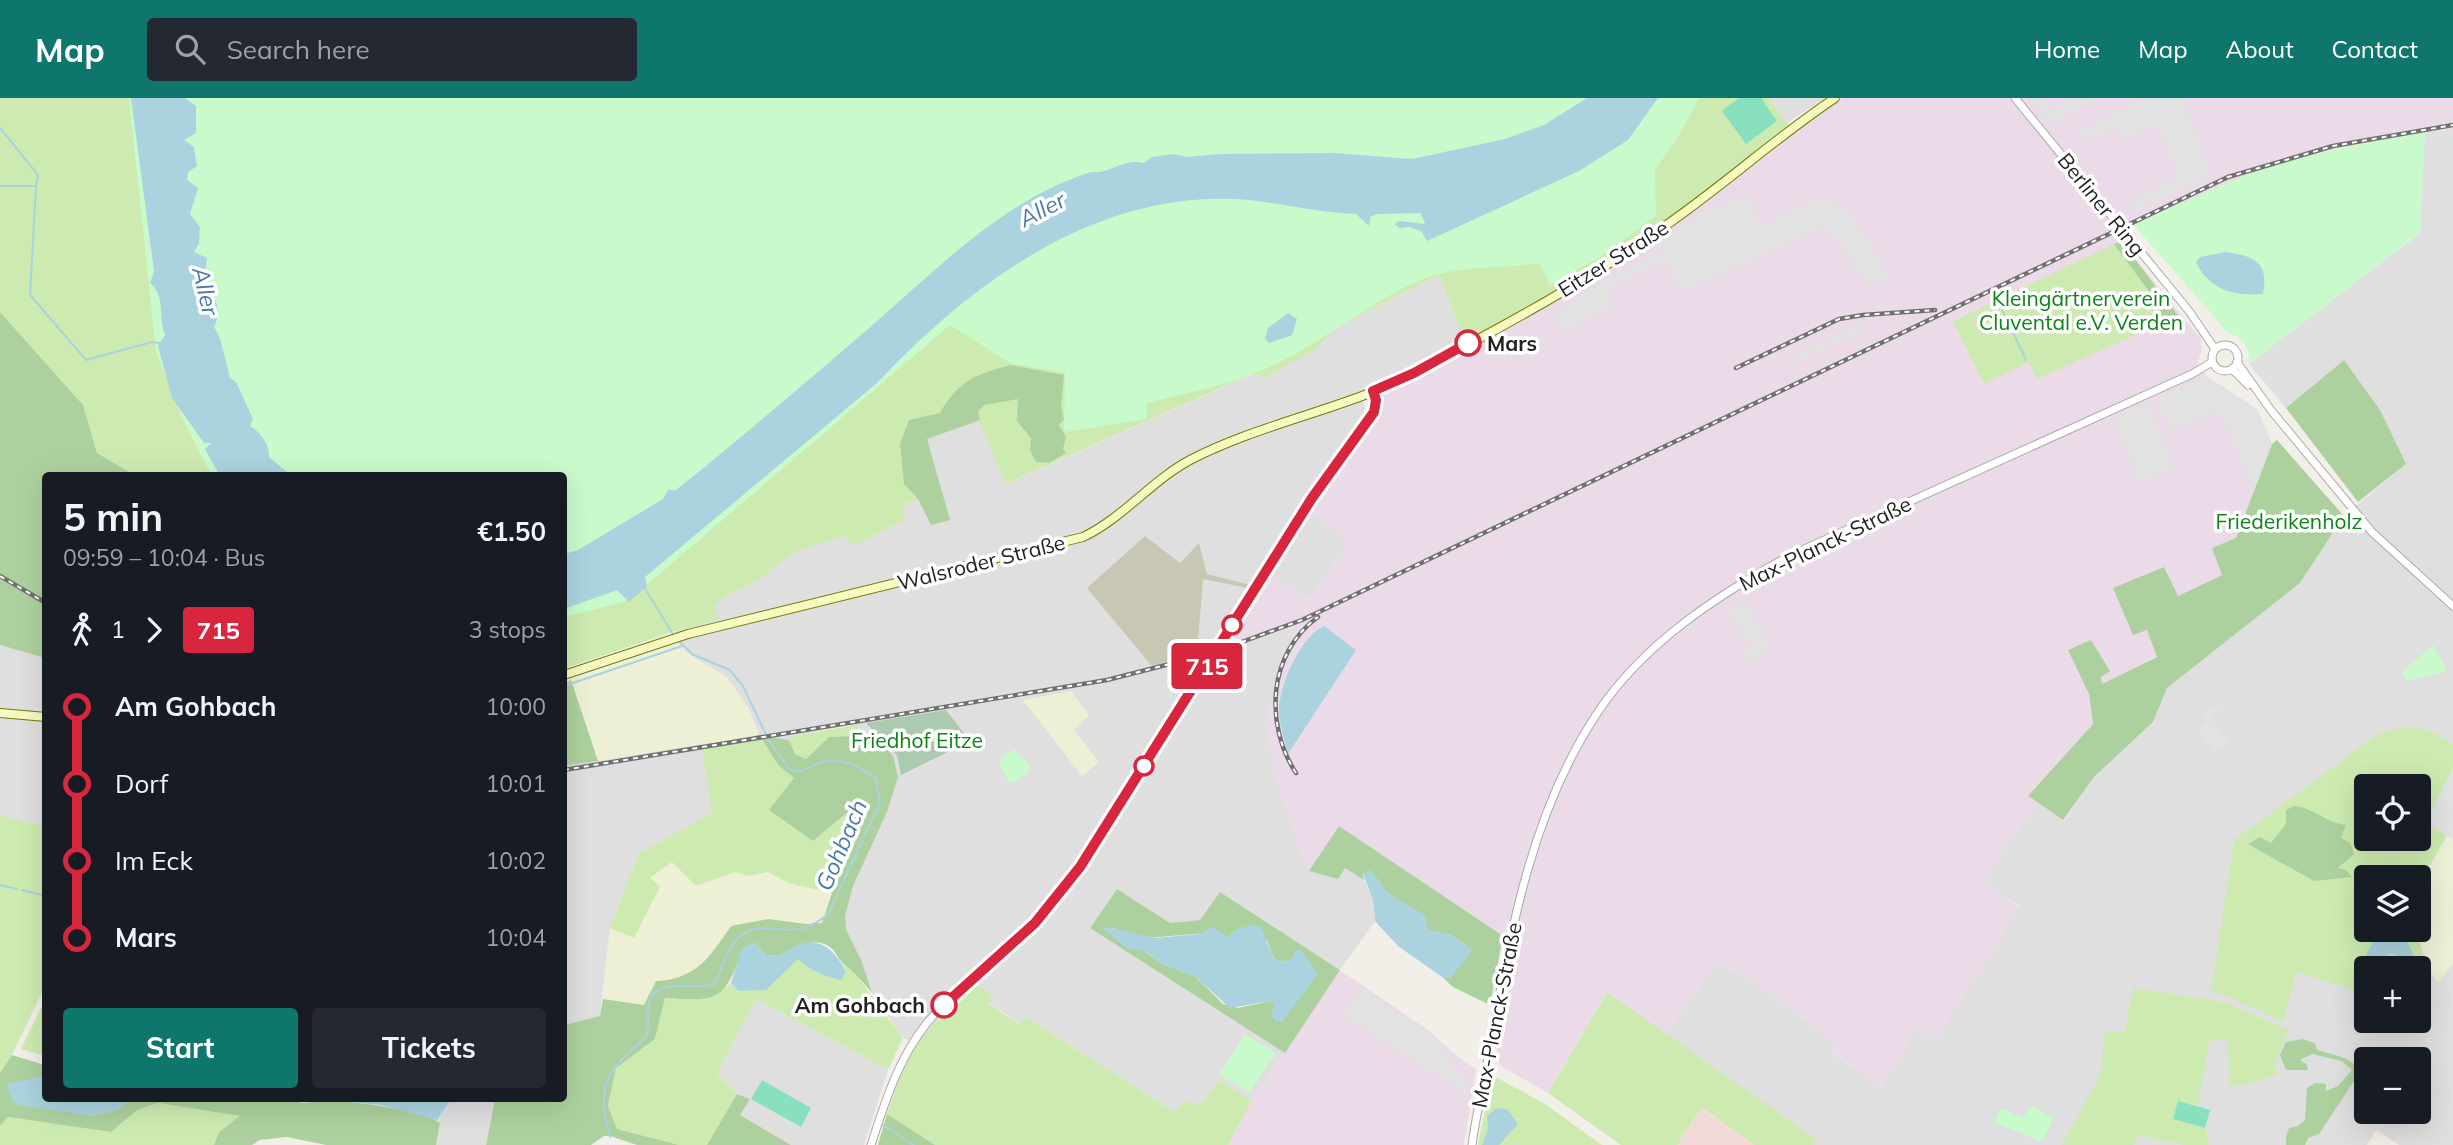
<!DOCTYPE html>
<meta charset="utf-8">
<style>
body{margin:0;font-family:Mulish,sans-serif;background:#242831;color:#f1f3f6;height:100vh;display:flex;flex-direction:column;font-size:26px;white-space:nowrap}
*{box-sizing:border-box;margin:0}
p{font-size:23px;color:#9ea1a6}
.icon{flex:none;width:38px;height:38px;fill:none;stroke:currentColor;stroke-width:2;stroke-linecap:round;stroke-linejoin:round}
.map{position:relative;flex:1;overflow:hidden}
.sheet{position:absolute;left:42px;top:374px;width:525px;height:630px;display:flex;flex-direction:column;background:#171b24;border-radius:7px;box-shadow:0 7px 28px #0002}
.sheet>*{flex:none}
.badge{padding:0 14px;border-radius:5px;font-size:24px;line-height:46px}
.tools{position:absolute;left:2354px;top:676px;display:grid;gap:14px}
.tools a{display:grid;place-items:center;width:77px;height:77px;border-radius:7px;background:#171b24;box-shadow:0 7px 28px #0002;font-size:35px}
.map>.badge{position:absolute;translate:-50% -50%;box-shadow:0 0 0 4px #fff}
.legs{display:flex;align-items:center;gap:10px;height:77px;padding:0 21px;font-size:23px}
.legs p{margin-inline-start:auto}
.head{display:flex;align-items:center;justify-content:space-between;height:119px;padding:0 21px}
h1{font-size:38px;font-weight:700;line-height:52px}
.action{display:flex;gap:14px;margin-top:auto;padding:14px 21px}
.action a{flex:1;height:80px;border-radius:7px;background:#0f766e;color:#fff;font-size:28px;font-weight:700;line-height:80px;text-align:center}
.action a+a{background:#242831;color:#f1f3f6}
ul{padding:0 21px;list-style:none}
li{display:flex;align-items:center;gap:24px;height:77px;font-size:26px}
li i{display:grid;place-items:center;width:10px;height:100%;margin:0 9px;background:currentColor}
li i::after{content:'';width:18px;height:18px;margin:-9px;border:5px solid;border-radius:50%;background:#171b24}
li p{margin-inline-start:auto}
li:first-child i{background:linear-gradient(#0000 50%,currentColor 0)}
li:last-child i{background:linear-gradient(currentColor 50%,#0000 0)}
header{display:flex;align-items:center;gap:42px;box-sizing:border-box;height:98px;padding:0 35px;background:#0f766e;color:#fff}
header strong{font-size:33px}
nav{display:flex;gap:38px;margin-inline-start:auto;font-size:24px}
.search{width:490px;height:63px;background:#242831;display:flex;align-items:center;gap:18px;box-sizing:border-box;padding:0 24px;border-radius:7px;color:#9ea1a6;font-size:26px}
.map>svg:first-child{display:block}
</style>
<header>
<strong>Map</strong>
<div class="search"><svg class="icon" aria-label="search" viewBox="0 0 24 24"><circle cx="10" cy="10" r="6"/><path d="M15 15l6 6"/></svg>Search here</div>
<nav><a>Home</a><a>Map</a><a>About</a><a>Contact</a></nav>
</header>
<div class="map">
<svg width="2453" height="1047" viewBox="0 0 2453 1047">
<rect width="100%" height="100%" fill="#f2efe9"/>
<g fill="#e0dfdf" fill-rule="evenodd">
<polygon points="1769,0 1825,0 1787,25"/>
<path d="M2453 32V1047H2399L2376 1032 2367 1047H1812L1815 1041 1665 935 1718 863 1739 877 1742 874 1837 946 1831 954 1881 989 1917 931 1934 943 2020 808 1981 784 2037 705 2064 722 2094 679 2153 624 2167 590 2300 485 2344 418 2406 366 2344 262 2286 310 2249 266 2420 135 2425 33ZM2366 688H2418V740H2366ZM2366 779H2418V831H2366ZM2366 870H2418V922H2366ZM2366 961H2418V1013H2366Z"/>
<polygon points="1439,177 1465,244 1404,276 1358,295 1365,308 1364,316 1301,404 1350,443 1310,500 1223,549 1290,530 1299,543 1278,577 1345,770 1364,782 1373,803 1375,823 1340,872 1220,794 1200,822 1170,825 1117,791 1090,829 1285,955 1252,1003 1220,982 1199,1008 1175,1014 1026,919 1020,926 988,904 915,947 903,940 872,895 862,864 846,831 844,818 853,788 887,714 850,627 791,638 789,642 759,637 749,611 726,579 690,557 679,545 675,533 718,522 714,507 729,496 756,484 791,456 844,438 918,401 926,341 980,322 1007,386 1253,276 1266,279 1338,228"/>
<polygon points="0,547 45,560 45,729 0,717"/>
<polygon points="702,645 713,715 639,755 610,830 600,918 564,927 564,668"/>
<polygon points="756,901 888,972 864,1047 791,1047 740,1017 749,1001 737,996 717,975"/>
<polygon points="451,1001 495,1001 486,1047 436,1047 440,1026 437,1022"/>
</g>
<polygon fill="#f2dad9" points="1702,1011 1754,1047 1677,1047"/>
<g fill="#ebdbe8">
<polygon points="1843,0 2453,0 2453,32 2425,33 2331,52 2262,70 2115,136 2201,241 2202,254 2198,263 2206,278 2257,311 2272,346 2222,477 2178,498 2133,537 2147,531 2157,558 2102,587 2101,579 2069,552 2089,596 2093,626 2028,698 2037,705 1982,784 2020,809 1935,943 1917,932 1881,990 1831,953 1836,945 1742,874 1739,877 1718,863 1665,935 1606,895 1548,995 1501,968 1496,956 1514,848 1339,728 1308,773 1274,675 1266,623 1278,577 1299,543 1290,530 1222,550 1268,477 1310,500 1349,444 1307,410 1378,310 1384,293 1590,181 1792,32"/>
<polygon points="1340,872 1428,932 1456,957 1476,971 1464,1047 1228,1047 1252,1003"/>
</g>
<polygon fill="#c7c7b4" points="1145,438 1180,465 1199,445 1207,476 1250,487 1248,490 1203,481 1197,555 1152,568 1087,490"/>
<g fill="#eef0d5">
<polygon points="679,545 690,557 726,578 749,611 759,637 598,663 571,582"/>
<polygon points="1071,593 1089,617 1074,632 1099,664 1082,678 1023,602"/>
<polygon points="2447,737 2453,741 2453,866 2438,885 2426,867 2416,831 2418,831 2419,786"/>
<polygon points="672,763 696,788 735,774 748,778 768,774 791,786 832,795 822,825 768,821 731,828 713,854 691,874 677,883 656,883 644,908 603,901 610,830 634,840 650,781"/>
</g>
<g fill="#cdebb0" fill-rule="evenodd">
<polygon points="0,0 131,0 204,344 220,378 136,378 97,355 83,307 0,214"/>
<polygon points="1660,0 1769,0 1789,28 1662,128 1587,176 1465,244 1439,177 1338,228 1317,250 1266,279 1252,276 1006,386 979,323 927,341 950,422 931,427 918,401 903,408 905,421 855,448 844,438 791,456 756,484 729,496 715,507 718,522 675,533 566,570 564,568 564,511 617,492 629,503 645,479 999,176"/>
<polygon points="2114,146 2162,211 2133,224 2138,236 2037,281 2029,264 1984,286 1953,223"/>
<polygon points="863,626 850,638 829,639 806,661 795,656 789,642 791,638"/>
<path d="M2407 628 2433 633 2453 646V670L2426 726 2447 737 2419 786 2418 779H2366V831H2416L2426 867 2419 875 2418 870H2366V895L2296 874 2283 924 2225 897 2211 894 2234 742 2378 636ZM2366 688H2418V740H2366Z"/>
<polygon points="759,638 778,667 795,680 769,713 846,716 860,734 832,795 791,786 768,774 748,778 735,774 696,788 672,764 650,780 660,789 634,840 610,830 639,755 712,715 702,649"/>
<polygon points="0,717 46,729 45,888 12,957 0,975"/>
<path d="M798 861 846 873 840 862 851 870 903 940 888 972 756 901 717 975 737 996 707 1047H679L617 1031 608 1008 616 970 655 941 665 900C697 902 704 905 731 885L738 893Z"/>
<polygon points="973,884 992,898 988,905 1019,926 1026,919 1175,1014 1185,1003 1199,1008 1220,982 1252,1003 1228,1047 935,1047 887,1016 904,966 915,947"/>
<polygon points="2133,890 2225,904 2289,932 2274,967 2278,975 2266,982 2229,989 2228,940 2209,943 2198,1008 2178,1003 2173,1020 2206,1030 2209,1047 2185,1047 2137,1037 2134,1047 2062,1047 2100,978 2105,933 2125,933"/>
<polygon points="1607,894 1816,1041 1812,1047 1754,1047 1702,1010 1677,1047 1621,1047 1548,995"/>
<polygon points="45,902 45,958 21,951"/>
<polygon points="1492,977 1545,1006 1602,1047 1478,1047"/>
<polygon points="158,1005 241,1018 219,1034 214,1047 0,1047 0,1028 8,1019 111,1034 137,1012"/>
</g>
<g fill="#add19e" fill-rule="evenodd">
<polygon points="2121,143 2180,220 2180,221 2168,226 2164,220 2157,224 2153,215 2162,211 2114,146"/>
<polygon points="0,214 83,307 97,355 136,378 46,378 45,560 0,547"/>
<polygon points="2344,262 2380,312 2406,366 2358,404 2286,310"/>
<path d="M1011 267 1064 277 1061 309 1064 321 1059 327 1066 339 1063 351 1066 355 1049 365 1036 364 1030 352 1031 340 1017 323 1018 301 984 307 978 314 980 322 927 341 950 422 931 427 918 401 904 386 900 346 909 322 940 315C959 282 976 276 1011 267Z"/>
<polygon points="2277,342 2344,418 2300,485 2167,590 2153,624 2094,679 2063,722 2028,698 2093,626 2089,596 2068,552 2091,542 2110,573 2101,579 2102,586 2157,559 2147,532 2133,537 2113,490 2164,469 2178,498 2222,477 2212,450 2236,440 2272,346"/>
<polygon points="571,582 598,663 564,668 564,585"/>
<path d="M759 637 789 642 795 656 806 661 829 639 850 638 865 655 879 643 893 658 898 679 887 714 853 788 845 818 846 831 862 864 872 895C862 883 853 873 841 863 837 859 836 853 831 850 818 838 792 848 780 858L766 857 755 845 743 850C725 902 719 904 665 900L655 941 616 970 608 1008 617 1031 679 1047H637L610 1038H604L591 1047H486L495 1001H564V927L600 918 603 901 644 907 656 883C695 882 710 859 731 828L768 821 807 826 822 825 832 795 860 734 845 716 813 743 769 712 794 680 778 667Z"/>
<path d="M2294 708C2314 710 2327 725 2346 727L2341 740 2350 745 2354 756 2338 770 2346 772 2352 779 2314 783 2248 746 2260 739 2271 745 2286 726V712Z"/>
<polygon points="1339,728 1503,838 1490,907 1453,889 1442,879 1450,880 1471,852 1452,837 1430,833 1424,825 1427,819 1387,795 1371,773 1363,776 1364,782 1345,770 1338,781 1309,773"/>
<path d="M1117 791 1170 825 1200 822 1220 794 1340 872 1285 955 1090 830ZM1111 830 1147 840 1206 835 1228 840 1237 831 1267 842 1274 861 1284 864 1293 861 1276 905 1270 903 1238 910 1223 906 1195 878 1163 866Z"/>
<polygon points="2302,941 2315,945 2317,952 2345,960 2362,971 2319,1036 2308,1040 2305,1047 2286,1047 2286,1039 2289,1030 2298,1028 2305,1022 2307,990 2315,985 2326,986 2326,993 2338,988 2352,972 2342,963 2312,956 2300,962 2307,967 2308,972 2286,972 2280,957 2286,944"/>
<path d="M12 957 45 967V978L23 984 12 1001 116 1013 129 1001H286L303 1005 348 1001 350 1004C369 1006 427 1014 440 1025L436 1047H326L287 1039 260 1042 252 1047H214L219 1034 240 1018 158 1005 137 1012 111 1034 8 1019 0 1028V975Z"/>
<polygon points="737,996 750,1001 740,1017 791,1047 707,1047"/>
<polygon points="887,1016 935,1047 878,1047"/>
</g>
<polygon fill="#aacbaf" points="946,612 970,643 901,677 897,657 866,625"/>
<g fill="#c8facc">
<path d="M129 0H1699L1678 39 1655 72 1656 118 1600 159 1550 187 1539 165C1501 171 1453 167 1418 183 1360 209 1311 255 1250 277 1218 289 1181 296 1147 305L1146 321 1064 334 1065 275 1010 265 950 227 648 486 623 504 564 519V378H212L186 328 156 254Z"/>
<path d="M2425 33 2420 134 2249 266C2250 250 2243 240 2228 235L2133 126 2262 70 2331 52Z"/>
<polygon points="2433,547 2447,573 2407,583 2402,574"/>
<polygon points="1014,651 1030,668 1029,674 1014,685 1008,682 999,666 1004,658"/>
<polygon points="1245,936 1276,955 1249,995 1219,977"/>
<polygon points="2031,1008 2054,1020 2042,1044 1994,1024 2001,1010 2023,1020"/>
</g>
<g fill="#88e0be">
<polygon points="1739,0 1761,0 1777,23 1746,46 1722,13"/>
<polygon points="762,982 811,1010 801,1029 751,1001"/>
<polygon points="2178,1003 2210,1012 2205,1030 2173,1021"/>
</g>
<g fill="#e2e2e2">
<polygon points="2029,0 2044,0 2053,12 2071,0 2098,0 2051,27"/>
<polygon points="2150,0 2183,0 2211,78 2135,113 2130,102 2178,79 2158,28 2120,42 2114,29 2084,44 2078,34 2113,15"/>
<polygon points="1740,100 1749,103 1762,128 1809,103 1827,101 1843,108 1870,143 1888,179 1868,189 1857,170 1832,136 1825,130 1819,130 1683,194 1667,162 1608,191 1615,206 1563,232 1554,214 1575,203 1589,192 1663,153 1658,144 1715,105 1720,111"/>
<polygon points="1860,225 1863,230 1855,236 1788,269 1785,263"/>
<polygon points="2206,278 2257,311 2272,346 2257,385 2251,383 2221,318 2214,314 2171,333 2156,301"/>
<polygon points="2147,304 2175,369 2140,384 2113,320"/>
<polygon points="1745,502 1771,548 1751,566 1742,556 1753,547 1726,516"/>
<polygon points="2215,607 2220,612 2210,621 2228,642 2215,653 2197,632 2207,624 2202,617"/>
<polygon points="2453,670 2453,711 2450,716 2453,718 2453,740 2425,726"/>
<polygon points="1360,889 1436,940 1454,971 1469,982 1467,997 1342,917"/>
</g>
<g fill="#aad3df">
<path d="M131 0H185L196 8V35L184 42 194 49 197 68 188 74 187 82 198 90 190 116 200 129 199 146 194 154 207 160 203 188C217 197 222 213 214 229L220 240 230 280 236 284 253 321 250 328C260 334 270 346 269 359L292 378H220L205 351 212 345H204L172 300 158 248 165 237C158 220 166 198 150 185L154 173Z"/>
<path d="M1587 0H1658L1628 42 1579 73 1427 143 1422 134 1410 129 1399 130 1395 126 1399 123 1425 126 1421 115 1377 116 1370 119 1369 128 1356 116C1316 115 1275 103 1235 101 1092 95 970 186 877 285L645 479 647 488 629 504 617 492 564 511V456L578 452 663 401 668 392H676C741 340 804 286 868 231 935 173 1002 103 1088 75 1093 73 1099 75 1104 73 1117 69 1129 61 1144 65L1152 59 1174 56 1187 59 1220 56 1334 55 1412 61 1505 41 1544 27Z"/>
<path d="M2226 154C2254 158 2269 164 2263 196 2234 198 2210 193 2196 164L2200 159Z"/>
<polygon points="1288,215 1297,221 1292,237 1269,245 1265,241 1268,230"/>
<path d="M1324 528 1356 552 1288 656C1285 643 1279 627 1279 613 1279 588 1300 539 1324 528Z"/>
<polygon points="1371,773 1387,795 1428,819 1425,825 1430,833 1452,837 1472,853 1450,880 1442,879 1398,848 1375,823 1373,803 1363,776"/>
<polygon points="1253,827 1261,829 1274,861 1284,864 1293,861 1294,854 1301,851 1318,876 1282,924 1275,923 1271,916 1275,905 1270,903 1230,910 1195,878 1163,866 1145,853 1126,850 1100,828 1156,840 1199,836 1213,829 1228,840 1237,831"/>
<path d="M2392 833C2404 837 2414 851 2414 863L2410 865 2392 855 2386 858 2378 870H2366V873C2362 854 2375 837 2392 833Z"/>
<path d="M755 845 766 857 780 858C810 835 830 842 846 874L841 882C823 878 811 873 798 861L766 892 738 893 731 885 742 850Z"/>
<polygon points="45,978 46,1001 129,1001 116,1013 93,1018 19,1007 12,1001 7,986"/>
<polygon points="348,1001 451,1001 437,1022 381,1007 350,1004"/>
<polygon points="1497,1010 1507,1011 1518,1026 1499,1047 1482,1047 1488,1030 1487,1018"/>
</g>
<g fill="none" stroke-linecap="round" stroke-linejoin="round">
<g stroke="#aad3df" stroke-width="2">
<polyline points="0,30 38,77 36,88 0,88"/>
<polyline points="36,88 30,197 86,262 152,244 160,245"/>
<polyline points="2000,207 2006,220"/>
<polyline points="2008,224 2026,262"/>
<polyline points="644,489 674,538"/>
<polyline points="564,588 682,548"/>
<polyline points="0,787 17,791"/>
<polyline points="22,792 46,798"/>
<polyline points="883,1027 914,1047"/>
<path d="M610 1039C596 986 606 974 646 939 650 927 646 910 651 900 662 879 697 893 715 886 721 872 727 852 737 841 764 814 790 851 829 815L880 704 875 679C860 670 842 658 823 664 810 668 805 674 791 673L769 643 743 588 730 572 692 556 678 542"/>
</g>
<g stroke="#a9a9a9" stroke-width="9">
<g id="tertiary">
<polyline points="2015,0 2189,213 2215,251"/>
<circle cx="2225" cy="260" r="13"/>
<polyline points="2237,264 2270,311 2372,434 2453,508"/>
<polyline points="2232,271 2248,287"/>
<path d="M871 1047C885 1004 898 961 927 925 970 873 1029 838 1069 785L1312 400 1374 314 1376 302 1372 293"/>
<path d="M1472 1047C1476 1017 1483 988 1488 959 1510 839 1529 717 1598 614 1644 545 1718 497 1789 458L2192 276 2212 264"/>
</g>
</g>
<g stroke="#707d05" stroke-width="10">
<g id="secondary">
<path d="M564 577 688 536 1083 439C1123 420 1151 383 1190 362 1263 324 1348 311 1421 272 1503 228 1586 184 1662 130 1722 89 1775 40 1835 0"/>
<polyline points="0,615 46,619"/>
</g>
</g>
<use href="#tertiary" stroke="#fff" stroke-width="7"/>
<use href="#secondary" stroke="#f7fabf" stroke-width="8"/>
<g stroke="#707070" stroke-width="4.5">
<g id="rail">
<polyline points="1736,270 1839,221 1863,217 1935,212"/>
<polyline points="0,478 46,505"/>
<polyline points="564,672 1107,582 1209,556 1302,522 2228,79 2333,48 2453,27"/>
<path d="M1296 675C1264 626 1268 555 1318 519"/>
</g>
</g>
<use href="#rail" stroke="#fff" stroke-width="2" stroke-dasharray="5" stroke-linecap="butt"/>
</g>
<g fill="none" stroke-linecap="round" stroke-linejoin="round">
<g stroke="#fff" stroke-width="16">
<polyline id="line-1" points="944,907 1035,825 1080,769 1312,400 1374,314 1376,302 1373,293 1414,275 1468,245"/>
</g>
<use href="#line-1" stroke="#d7263d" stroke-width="10"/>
</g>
<g fill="#fff" stroke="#d7263d" stroke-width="3.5">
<circle cx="1468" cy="245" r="12"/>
<circle cx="1232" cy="527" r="9"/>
<circle cx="1144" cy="668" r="9"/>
<circle cx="944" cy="907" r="12"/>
</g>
<g text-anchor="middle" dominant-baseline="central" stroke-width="7" stroke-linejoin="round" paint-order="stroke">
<g font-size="21" fill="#222" stroke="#fff">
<text transform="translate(2102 106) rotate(51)">Berliner Ring</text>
<text transform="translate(1613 160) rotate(-32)">Eitzer Straße</text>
<text transform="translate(1825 445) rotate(-26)">Max-Planck-Straße</text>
<text transform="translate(981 464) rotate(-14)">Walsroder Straße</text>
<text transform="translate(1496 917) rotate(-79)">Max-Planck-Straße</text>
</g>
<g font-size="21" fill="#0c8416" stroke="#fff">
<text x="2081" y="200">Kleingärtnerverein<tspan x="2081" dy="24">Cluvental e.V. Verden</tspan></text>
<text x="2289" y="423">Friederikenholz</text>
<text x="917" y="642">Friedhof Eitze</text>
</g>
<g font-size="21" font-weight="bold" fill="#222" stroke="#fff" text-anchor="start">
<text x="1487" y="245">Mars</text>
<text x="925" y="907" text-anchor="end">Am Gohbach</text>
</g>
<g font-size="23" font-style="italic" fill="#4a7aab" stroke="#fff">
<text transform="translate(1042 111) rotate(-27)">Aller</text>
<text transform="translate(206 193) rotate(77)">Aller</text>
<text transform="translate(841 747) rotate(-67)">Gohbach</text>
</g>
</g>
</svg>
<div class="tools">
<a><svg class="icon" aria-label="locate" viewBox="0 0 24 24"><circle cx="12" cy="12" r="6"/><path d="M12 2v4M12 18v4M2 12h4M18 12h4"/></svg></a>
<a><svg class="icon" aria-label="layers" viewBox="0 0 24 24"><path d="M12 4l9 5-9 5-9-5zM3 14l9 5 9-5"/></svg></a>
<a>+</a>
<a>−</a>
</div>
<b class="badge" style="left:1207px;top:568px;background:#d7263d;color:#fff">715</b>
<section class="sheet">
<div class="head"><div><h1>5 min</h1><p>09:59 – 10:04 · Bus</p></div><b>€1.50</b></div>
<div class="legs"><svg class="icon" aria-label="walk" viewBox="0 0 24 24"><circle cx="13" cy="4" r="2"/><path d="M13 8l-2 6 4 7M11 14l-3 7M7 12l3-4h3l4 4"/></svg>1<svg class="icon" aria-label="forward" viewBox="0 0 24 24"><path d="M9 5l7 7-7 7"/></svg><b class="badge" style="background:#d7263d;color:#fff">715</b><p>3 stops</p></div>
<ul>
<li><i style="color:#d7263d"></i><b>Am Gohbach</b><p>10:00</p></li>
<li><i style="color:#d7263d"></i><span>Dorf</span><p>10:01</p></li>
<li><i style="color:#d7263d"></i><span>Im Eck</span><p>10:02</p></li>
<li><i style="color:#d7263d"></i><b>Mars</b><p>10:04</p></li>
</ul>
<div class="action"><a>Start</a><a>Tickets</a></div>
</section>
</div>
